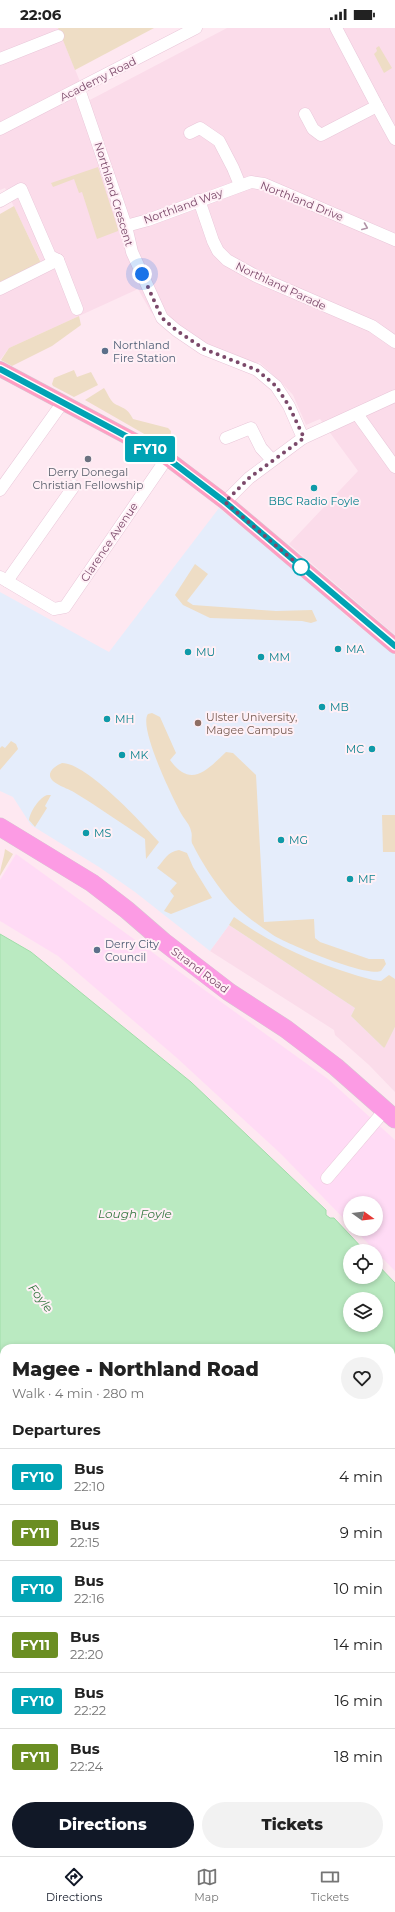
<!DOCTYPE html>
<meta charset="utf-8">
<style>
body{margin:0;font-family:Montserrat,sans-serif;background:#f2f2f2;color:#222;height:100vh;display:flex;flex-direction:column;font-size:15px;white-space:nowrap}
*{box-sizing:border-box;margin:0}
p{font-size:13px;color:#767676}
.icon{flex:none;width:22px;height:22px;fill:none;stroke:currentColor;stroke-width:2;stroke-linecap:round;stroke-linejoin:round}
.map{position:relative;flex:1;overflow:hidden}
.side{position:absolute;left:0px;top:1316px;width:395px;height:512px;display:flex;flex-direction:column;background:#fff;border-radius:12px 12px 0 0;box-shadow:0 2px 6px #0003}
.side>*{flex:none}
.badge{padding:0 8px;border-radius:3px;font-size:14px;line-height:26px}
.needle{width:26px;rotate:105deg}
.tools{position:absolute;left:343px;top:1168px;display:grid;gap:8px}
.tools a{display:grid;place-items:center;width:40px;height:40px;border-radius:50%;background:#fff;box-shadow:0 2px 6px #0003;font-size:20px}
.you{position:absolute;width:20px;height:20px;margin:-10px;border:3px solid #fff;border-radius:50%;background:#1a73e8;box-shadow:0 0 0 6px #1a73e833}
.map>.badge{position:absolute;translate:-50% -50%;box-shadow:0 0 0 2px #fff}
h2{padding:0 12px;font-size:15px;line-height:36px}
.round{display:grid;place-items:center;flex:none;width:42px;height:42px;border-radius:21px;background:#f2f2f2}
.headline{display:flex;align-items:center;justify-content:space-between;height:68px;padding:0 12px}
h1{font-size:19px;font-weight:800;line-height:30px}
.button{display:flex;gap:8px;margin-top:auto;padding:8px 12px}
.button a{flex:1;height:46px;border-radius:24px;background:#111827;color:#fff;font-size:16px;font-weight:800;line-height:46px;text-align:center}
.button a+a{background:#f2f2f2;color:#222}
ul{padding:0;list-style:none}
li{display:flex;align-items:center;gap:12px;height:56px;padding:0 12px;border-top:1px solid #e0e0e0}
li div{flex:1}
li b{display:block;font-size:15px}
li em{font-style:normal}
li .badge{min-width:44px;font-weight:700;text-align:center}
.status{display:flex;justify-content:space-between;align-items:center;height:28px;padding:0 20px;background:#fff;direction:ltr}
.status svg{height:11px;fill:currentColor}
.menu{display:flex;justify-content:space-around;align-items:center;height:56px;border-top:1px solid #e0e0e0;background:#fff;font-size:11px;color:#767676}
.menu a{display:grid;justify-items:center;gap:2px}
.menu .selected{color:#111827}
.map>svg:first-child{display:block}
</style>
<div class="status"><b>22:06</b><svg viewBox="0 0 49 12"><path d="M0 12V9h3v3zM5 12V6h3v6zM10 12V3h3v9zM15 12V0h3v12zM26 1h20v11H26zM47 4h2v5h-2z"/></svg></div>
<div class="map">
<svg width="395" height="1828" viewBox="0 0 395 1828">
<rect width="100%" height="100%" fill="#fee8f1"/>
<g fill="#fbdcea">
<polygon points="0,0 58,0 88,73 227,0 395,0 395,607 289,516 358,443 320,391 306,397 293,367 280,353 259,334 250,342 204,328 174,308 151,284 138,261 9,320 0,332 0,254 41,234 5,160 0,162"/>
<polygon points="229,897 356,980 384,1020 395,999 395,1064 369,1037 335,1007 334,1002 210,923"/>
</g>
<polygon fill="#ffdbf5" points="16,826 328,1051 395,1112 395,1243 354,1201 376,1201 376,1175 350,1175 350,1197 281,1126 177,1030 58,928 0,893 0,852"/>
<polygon fill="#e5edfb" points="219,480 281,532 316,558 347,589 395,627 395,999 384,1020 351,988 355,980 229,897 210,923 135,864 99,839 31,797 13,769 0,763 0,564 109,624"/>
<g fill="#eeddc5">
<polygon points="58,0 154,0 75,42"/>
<polygon points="379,18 392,40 384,45 374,26 377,23 376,20"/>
<polygon points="98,139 118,201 118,203 97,211 82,164 79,165 74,151 53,159 51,155"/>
<polygon points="14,178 41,235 0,254 0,186"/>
<polygon points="79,288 81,297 52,318 12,338 1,332 9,320"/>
<polygon points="74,342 77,349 91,344 98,357 74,369 53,358 52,356 54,350"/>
<path d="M104 360C107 364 108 368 111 372 116 380 126 376 133 391L168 400 171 403 170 412 167 419 85 372Z"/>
<polygon points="195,536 208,546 187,573 193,577 276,583 312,582 317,593 311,595 302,593 210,590 183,577 175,567"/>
<path d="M152 685 160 689 176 725 170 732C191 761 207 742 226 724L233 725 256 747 264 894 314 891 315 910 320 914 369 931H384L386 936 381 943C366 949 289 917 273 907 257 896 238 883 226 868 214 853 202 835 193 817 190 813 193 808 191 803 190 797 185 792 182 787 173 771 138 699 148 686Z"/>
<polygon points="11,713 16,716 18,721 0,742 0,720 2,718 5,720"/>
<path d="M62 735C87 735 142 795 159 814L146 831 145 811C121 795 97 778 72 763 66 760 51 755 50 748 49 742 57 737 62 735Z"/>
<path d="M48 767H51L45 778 47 780 35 799 29 792C30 784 40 768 48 767Z"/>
<polygon points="382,787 395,787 395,824 383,824"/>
<path d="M5 821 13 826 0 848C0 839 4 831 5 821Z"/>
<path d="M179 822 187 825 193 839 212 870 171 886 164 883 174 868 170 863 177 855 157 840C165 831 167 824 179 822Z"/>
<path d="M234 889C275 919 324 939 373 952L381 953 389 947 395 951V999L385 1019 384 1020 351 988 355 980 229 897Z"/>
</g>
<path fill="#baeac1" stroke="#a0dda9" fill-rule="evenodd" d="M0 906 31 924 191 1054 326 1182V1187L330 1190H334L365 1223H350V1249H376V1235L395 1255V1828H0ZM350 1271H376V1297H350ZM4 1320H391V1824H4Z"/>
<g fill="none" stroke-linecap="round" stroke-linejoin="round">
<g stroke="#e9c7d9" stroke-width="13">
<g id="minor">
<polyline points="0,31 58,8"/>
<polyline points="79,61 126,198 132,224 162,290 176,302 204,321 257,342 276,358 289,378 303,410"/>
<polyline points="377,78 395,111"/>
<polyline points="305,86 313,101 321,107 377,78 336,0"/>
<polyline points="0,101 196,0"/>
<polyline points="190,105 200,100 219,113 233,140 240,157"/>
<polyline points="199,172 213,213 218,223 227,232 256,248 372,298 395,314"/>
<polyline points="0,173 21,161 50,228 58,232 77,281"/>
<polyline points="126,198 148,192 251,154 264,156 395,212"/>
<polyline points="0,261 58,232"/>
<polyline points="357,386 395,439"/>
<polyline points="226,410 251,400 261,420 272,432"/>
<polyline points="0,462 63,374"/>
<polyline points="225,474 249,450 303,410 395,368"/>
<polyline points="0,549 54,581 65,579 167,430"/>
<polyline points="7,553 74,458"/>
<polyline points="327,1150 385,1082"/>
</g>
</g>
<g stroke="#d7c8d2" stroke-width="16">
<polyline id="major" points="0,341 167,430 225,474 395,618"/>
</g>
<g stroke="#d7c8d2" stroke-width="19">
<polyline id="highway" points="0,799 92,855 127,882 164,914 229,964 286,1001 336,1039 395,1091"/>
</g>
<use href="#minor" stroke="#fff" stroke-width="12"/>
<use href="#major" stroke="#ff9ec3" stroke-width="15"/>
<use href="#highway" stroke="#fc9be4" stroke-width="18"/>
</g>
<defs><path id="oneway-chevron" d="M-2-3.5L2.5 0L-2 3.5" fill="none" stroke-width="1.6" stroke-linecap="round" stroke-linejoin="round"/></defs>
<use stroke="#b092a6" href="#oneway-chevron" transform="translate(365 199) rotate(22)"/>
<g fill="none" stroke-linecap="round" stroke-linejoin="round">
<g stroke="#fff" stroke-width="9">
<polyline id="line" points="0,341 167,430 225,474 395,618"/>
</g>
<use href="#line" stroke="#00a3b4" stroke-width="6"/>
<polyline stroke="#7b496a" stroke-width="4" stroke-dasharray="0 7.2" points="142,246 162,290 176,302 204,321 257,342 276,358 289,378 304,410 249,450 225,474 301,539"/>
</g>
<g fill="#5c6f8a" stroke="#fff0f6" stroke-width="1.5">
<circle cx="105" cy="323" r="4"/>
<circle cx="97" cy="922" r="4"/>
</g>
<circle fill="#6b7280" stroke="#fff0f6" stroke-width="1.5" cx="88" cy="431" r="4"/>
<g fill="#0f9aa8" stroke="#fff0f6" stroke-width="1.5">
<circle cx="314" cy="460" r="4"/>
<circle cx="338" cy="621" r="4"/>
<circle cx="188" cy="624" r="4"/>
<circle cx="261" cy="629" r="4"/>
<circle cx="322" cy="679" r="4"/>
<circle cx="107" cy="691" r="4"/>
<circle cx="372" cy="721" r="4"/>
<circle cx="122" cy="727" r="4"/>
<circle cx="86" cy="805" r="4"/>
<circle cx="281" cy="812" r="4"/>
<circle cx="350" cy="851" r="4"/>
</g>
<circle fill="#fff" stroke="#00a3b4" stroke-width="2" cx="301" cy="539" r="8"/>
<circle fill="#8d6e63" stroke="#fff0f6" stroke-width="1.5" cx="198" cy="695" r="4"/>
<g text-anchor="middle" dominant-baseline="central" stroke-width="4" stroke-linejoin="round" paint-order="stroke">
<g font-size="11" fill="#7b496a" stroke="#fff0f6">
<text transform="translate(98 51) rotate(-27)">Academy Road</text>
<text transform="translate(114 166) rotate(73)">Northland Crescent</text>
<text transform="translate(302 173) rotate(22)">Northland Drive</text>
<text transform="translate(183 178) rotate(-20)">Northland Way</text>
<text transform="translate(281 258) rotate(25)">Northland Parade</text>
<text transform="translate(109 514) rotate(-56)">Clarence Avenue</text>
<text transform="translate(200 942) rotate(37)">Strand Road</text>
</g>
<g font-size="11" fill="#4e5e75" stroke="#fff0f6" text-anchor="start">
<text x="113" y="317">Northland<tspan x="113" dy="13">Fire Station</tspan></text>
<text x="105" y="916">Derry City<tspan x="105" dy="13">Council</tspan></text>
</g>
<g font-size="11" fill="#5b616d" stroke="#fff0f6">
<text x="88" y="444">Derry Donegal<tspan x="88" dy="13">Christian Fellowship</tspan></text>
</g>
<g font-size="11" fill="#0d838f" stroke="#fff0f6" text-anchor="start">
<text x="314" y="473" text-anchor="middle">BBC Radio Foyle</text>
<text x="346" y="621">MA</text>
<text x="196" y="624">MU</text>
<text x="269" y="629">MM</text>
<text x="330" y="679">MB</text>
<text x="115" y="691">MH</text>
<text x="364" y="721" text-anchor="end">MC</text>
<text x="130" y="727">MK</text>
<text x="94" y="805">MS</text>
<text x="289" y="812">MG</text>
<text x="358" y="851">MF</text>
</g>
<g font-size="11" fill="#785e54" stroke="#fff0f6" text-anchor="start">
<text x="206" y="689">Ulster University,<tspan x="206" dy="13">Magee Campus</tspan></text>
</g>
<g font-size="12" font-style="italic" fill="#387943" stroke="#fff0f6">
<text x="135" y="1185">Lough Foyle</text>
<text transform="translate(41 1270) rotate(53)">Foyle</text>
</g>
</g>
</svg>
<div class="tools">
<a><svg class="needle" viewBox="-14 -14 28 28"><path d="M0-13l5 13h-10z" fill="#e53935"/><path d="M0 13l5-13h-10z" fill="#767676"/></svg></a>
<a><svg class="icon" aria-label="locate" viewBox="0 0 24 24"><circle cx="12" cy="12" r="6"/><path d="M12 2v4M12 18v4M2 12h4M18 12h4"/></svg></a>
<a><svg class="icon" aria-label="layers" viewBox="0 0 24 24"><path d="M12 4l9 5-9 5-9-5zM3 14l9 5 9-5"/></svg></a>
</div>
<div class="you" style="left:142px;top:246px"></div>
<b class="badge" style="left:150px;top:421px;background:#00a3b4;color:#fff">FY10</b>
<section class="side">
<div class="headline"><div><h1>Magee - Northland Road</h1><p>Walk · 4 min · 280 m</p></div><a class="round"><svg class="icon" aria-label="heart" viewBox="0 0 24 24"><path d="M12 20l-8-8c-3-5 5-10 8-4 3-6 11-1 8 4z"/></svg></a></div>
<h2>Departures</h2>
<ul>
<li><span class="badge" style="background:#00a3b4;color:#fff">FY10</span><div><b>Bus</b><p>22:10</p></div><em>4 min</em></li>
<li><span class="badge" style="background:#6b8e23;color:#fff">FY11</span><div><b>Bus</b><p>22:15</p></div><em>9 min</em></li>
<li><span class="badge" style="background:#00a3b4;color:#fff">FY10</span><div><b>Bus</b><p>22:16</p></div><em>10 min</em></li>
<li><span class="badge" style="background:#6b8e23;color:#fff">FY11</span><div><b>Bus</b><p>22:20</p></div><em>14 min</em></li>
<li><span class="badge" style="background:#00a3b4;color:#fff">FY10</span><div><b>Bus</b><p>22:22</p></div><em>16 min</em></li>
<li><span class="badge" style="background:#6b8e23;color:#fff">FY11</span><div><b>Bus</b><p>22:24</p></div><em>18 min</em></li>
</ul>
<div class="button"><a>Directions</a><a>Tickets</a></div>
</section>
</div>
<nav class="menu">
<a class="selected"><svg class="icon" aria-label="directions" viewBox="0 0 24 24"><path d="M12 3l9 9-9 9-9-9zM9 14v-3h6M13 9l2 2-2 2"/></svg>Directions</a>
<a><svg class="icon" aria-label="map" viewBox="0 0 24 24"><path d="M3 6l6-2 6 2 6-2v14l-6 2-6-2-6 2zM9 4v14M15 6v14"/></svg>Map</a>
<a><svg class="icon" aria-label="tickets" viewBox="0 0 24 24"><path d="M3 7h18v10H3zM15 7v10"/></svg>Tickets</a>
</nav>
